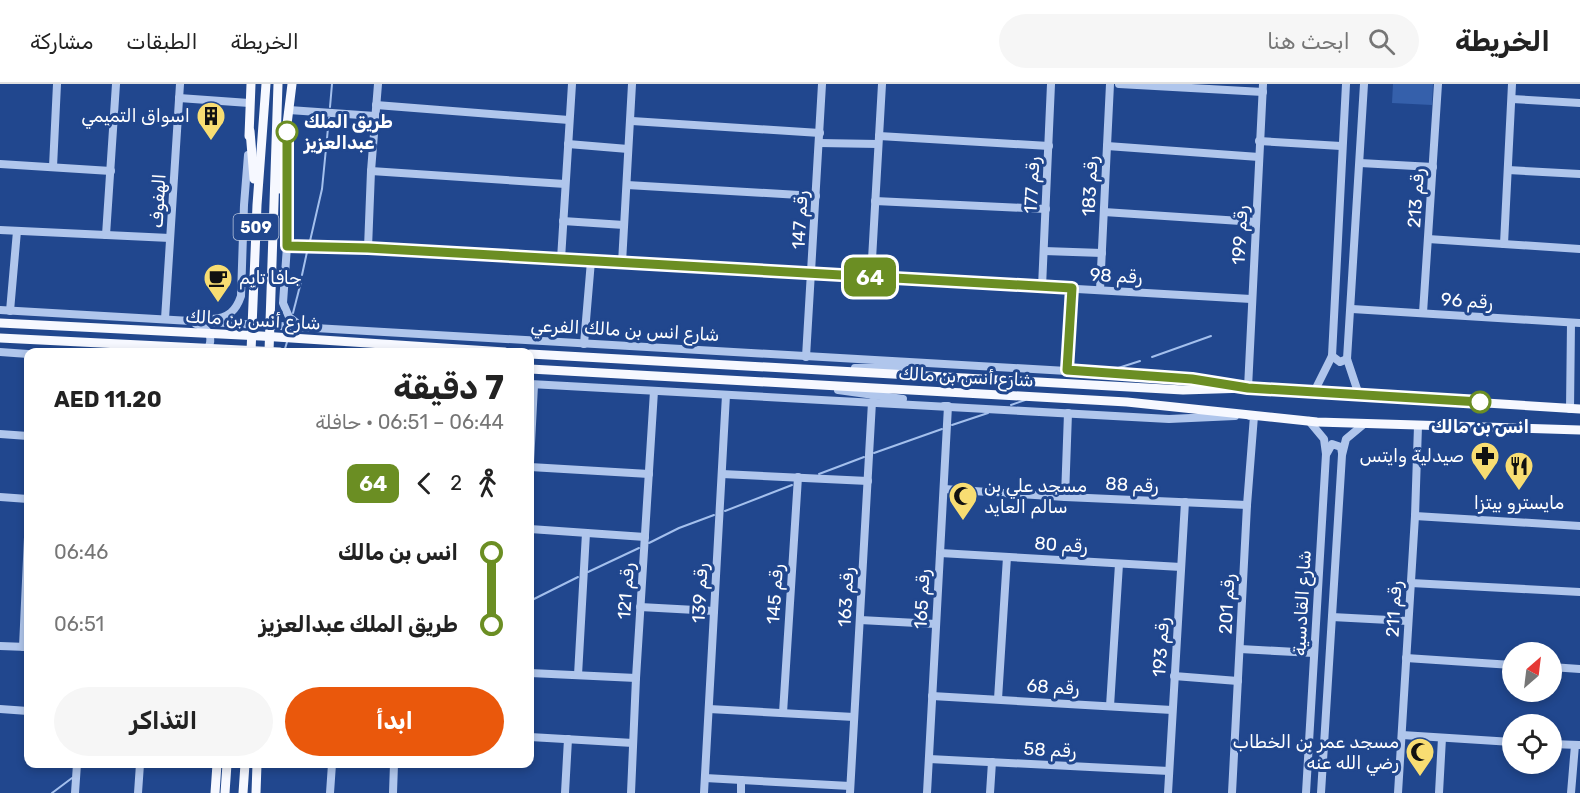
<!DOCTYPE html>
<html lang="ar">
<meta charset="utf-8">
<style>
body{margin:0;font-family:Rubik,"Noto Naskh Arabic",sans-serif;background:#f6f6f6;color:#222;direction:rtl;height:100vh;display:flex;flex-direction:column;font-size:22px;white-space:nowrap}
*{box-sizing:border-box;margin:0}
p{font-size:20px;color:#767676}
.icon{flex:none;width:33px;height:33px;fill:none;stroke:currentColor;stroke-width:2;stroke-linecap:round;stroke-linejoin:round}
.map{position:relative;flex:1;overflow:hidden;direction:ltr}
.drawer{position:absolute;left:24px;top:264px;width:510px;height:420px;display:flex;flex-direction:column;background:#fff;border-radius:12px;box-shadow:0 3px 9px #0003;direction:rtl}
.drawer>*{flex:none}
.badge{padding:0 12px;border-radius:9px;font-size:21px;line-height:39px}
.needle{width:39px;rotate:28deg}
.controls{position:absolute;left:1502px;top:558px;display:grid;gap:12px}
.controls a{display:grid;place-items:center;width:60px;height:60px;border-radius:50%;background:#fff;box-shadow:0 3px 9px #0003;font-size:30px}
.map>.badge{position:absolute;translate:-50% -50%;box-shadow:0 0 0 3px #fff}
.legs{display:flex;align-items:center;gap:9px;height:66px;padding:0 30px;font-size:20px}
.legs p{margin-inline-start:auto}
.head{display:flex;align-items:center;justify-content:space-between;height:102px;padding:0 30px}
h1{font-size:33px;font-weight:700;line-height:45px}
.button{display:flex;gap:12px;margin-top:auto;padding:12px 30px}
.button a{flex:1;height:69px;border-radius:36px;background:#ea580c;color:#fff;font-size:24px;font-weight:700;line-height:69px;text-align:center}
.button a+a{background:#f6f6f6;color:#222}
ul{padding:0 30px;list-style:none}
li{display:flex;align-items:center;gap:21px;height:72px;font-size:22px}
li i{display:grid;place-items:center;width:9px;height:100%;margin:0 8px;background:currentColor}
li i::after{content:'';width:15px;height:15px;margin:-8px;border:4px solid;border-radius:50%;background:#fff}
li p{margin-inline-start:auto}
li:first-child i{background:linear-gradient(#0000 50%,currentColor 0)}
li:last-child i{background:linear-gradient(currentColor 50%,#0000 0)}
header{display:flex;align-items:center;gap:36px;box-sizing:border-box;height:84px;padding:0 30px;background:#fff;border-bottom:2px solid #e0e0e0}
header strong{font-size:28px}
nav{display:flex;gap:33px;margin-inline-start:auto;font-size:21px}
.search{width:420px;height:54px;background:#f6f6f6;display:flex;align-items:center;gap:15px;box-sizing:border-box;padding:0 21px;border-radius:33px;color:#767676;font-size:22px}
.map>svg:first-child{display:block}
</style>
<header>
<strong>الخريطة</strong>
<div class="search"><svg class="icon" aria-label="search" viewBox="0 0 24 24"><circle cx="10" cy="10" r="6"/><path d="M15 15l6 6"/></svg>ابحث هنا</div>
<nav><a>الخريطة</a><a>الطبقات</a><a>مشاركة</a></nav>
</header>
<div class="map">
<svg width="1580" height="709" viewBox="0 0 1580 709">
<rect width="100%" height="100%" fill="#21478e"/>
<polygon fill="#3560ab" points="1393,0 1433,0 1432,21 1392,19"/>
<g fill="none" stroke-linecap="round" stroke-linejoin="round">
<g stroke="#a4c0ed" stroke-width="2">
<polyline points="330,23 332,0"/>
<polyline points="310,157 322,105 329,34"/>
<polyline points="302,191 307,168"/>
<polyline points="293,229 301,198"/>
<polyline points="284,268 287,258"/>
<polyline points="1152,273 1211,252"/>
<polyline points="1115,285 1140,277"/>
<polyline points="1011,321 1025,316"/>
<polyline points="952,341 988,329"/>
<polyline points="874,369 942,345"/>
<polyline points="819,390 864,373"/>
<polyline points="725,427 792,401"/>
<polyline points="649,459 679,444 714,431"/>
<polyline points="588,488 639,464"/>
<polyline points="530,517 578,493"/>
<polyline points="81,682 84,680"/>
<polyline points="52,709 72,694"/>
</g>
<g stroke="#b0c6ec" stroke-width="8">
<polyline points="1119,0 1263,8"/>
<polyline points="179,14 249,19"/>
<polyline points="1512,15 1580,19"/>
<polyline points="376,21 569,36"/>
<polyline points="289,26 375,32"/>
<polyline points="632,37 820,49"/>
<polyline points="879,52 1049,62"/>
<polyline points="1259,57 1341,62"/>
<polyline points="819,59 878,60"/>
<polyline points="568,60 628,65"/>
<polyline points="1107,62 1259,73"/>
<polyline points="286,73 287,162 283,219 289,233 298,240 305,241"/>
<polyline points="1360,79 1433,83"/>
<polyline points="0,80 111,87"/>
<polyline points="53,83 57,0"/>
<polyline points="1508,86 1580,90"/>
<polyline points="371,87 565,100"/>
<polyline points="627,101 816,112"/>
<polyline points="875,117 1046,125"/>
<polyline points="1104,128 1256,138"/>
<polyline points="563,137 624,141"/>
<polyline points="0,146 170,154"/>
<polyline points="106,151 116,0"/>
<polyline points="1428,155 1580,165"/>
<polyline points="1504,160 1512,0"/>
<polyline points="287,162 368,164 1251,215"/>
<polyline points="368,164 371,87 378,0"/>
<polyline points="1044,167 1102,169"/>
<polyline points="561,175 572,0"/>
<polyline points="622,179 632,0"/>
<polyline points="871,193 882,0"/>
<polyline points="1042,203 1051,0"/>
<polyline points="1100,206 1110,0"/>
<polyline points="1352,225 1580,239"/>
<polyline points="0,226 1067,287 1192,295 1248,304 1263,0"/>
<polyline points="10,227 17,147"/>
<polyline points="1423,229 1438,0"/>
<polyline points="165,235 180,0"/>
<path d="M212 235C228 234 236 227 241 212L244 121 248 71"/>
<path d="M196 240C210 245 214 254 207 267"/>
<polyline points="584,260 591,177"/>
<polyline points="0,268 28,270"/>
<polyline points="1332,272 1340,278 1347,275"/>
<polyline points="806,273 822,0"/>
<polyline points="855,284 912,283"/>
<polyline points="1067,287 1072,204"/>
<polyline points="530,300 1169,335 1235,332"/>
<polyline points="838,306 903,315"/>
<polyline points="1314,308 1332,272 1346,0"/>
<polyline points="1359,311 1347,275 1364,0"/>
<polyline points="1570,325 1571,239"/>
<polyline points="0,350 28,352"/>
<polyline points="1327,369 1332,360 1341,363 1342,369"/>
<polyline points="530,379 534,301"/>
<polyline points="530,383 649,390"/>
<polyline points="722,390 868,397"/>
<polyline points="944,405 1065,413 1247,421"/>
<polyline points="0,413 28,415"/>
<polyline points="1065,413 1068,329"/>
<polyline points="1415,432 1580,442"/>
<polyline points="530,445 645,453"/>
<polyline points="940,469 1181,483"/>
<polyline points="1411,499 1580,508"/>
<polyline points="640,523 714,527"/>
<polyline points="1332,533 1408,537"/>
<polyline points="860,536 936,540"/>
<polyline points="0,562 27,563"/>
<polyline points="23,563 28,453"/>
<polyline points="1240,565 1314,569"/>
<polyline points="1406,574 1512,581"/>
<polyline points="1551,583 1580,585"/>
<polyline points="530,589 636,594"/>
<polyline points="578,591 586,449"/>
<polyline points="1174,592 1238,597"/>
<polyline points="932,612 1172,626"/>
<polyline points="998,615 1007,473"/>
<polyline points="1110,622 1119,480"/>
<polyline points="0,625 28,627"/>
<polyline points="709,625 854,633"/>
<polyline points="783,629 798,393"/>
<polyline points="1402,651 1512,658"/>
<polyline points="530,653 633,659"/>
<polyline points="1551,660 1579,661"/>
<polyline points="929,675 1169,687"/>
<polyline points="705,694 850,702"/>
<polyline points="75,709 77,680"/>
<polyline points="138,709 140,680"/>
<polyline points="330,709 332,680"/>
<polyline points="393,709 394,680"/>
<polyline points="565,709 568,655"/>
<polyline points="631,709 636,594 654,307"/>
<polyline points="704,709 726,311"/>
<polyline points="741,709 741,696"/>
<polyline points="850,709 872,318"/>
<polyline points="927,709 948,322 944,322"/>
<polyline points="990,709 992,678"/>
<polyline points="1168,709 1185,418"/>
<polyline points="1232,709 1247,421 1254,332 1250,332"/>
<polyline points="1306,709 1326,370 1324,355 1309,337"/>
<polyline points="1321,709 1342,371 1346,355 1364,340"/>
<polyline points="1398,709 1415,432 1418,342"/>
<polyline points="1439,709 1442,654"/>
<polyline points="1571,709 1575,661"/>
</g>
<g stroke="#f6f8ff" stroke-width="9">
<polyline points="250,47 254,95"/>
<polyline points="249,52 251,0"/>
<polyline points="279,105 292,0"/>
<polyline points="251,268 257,121 266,0"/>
<polyline points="269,268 278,0"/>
<polyline points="530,270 1183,306 1248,304 1580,325"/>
<polyline points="530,285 1127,318 1317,338 1580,346"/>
<polyline points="215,709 217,680"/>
<polyline points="225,709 227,680"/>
<polyline points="243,709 245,680"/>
<polyline points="256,709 257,680"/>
</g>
<g stroke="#f6f8ff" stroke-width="9">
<polyline points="0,239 261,252 505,268"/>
<polyline points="0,254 280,268"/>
</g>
</g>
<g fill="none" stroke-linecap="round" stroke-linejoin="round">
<g stroke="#fff" stroke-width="14">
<polyline id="line-1" points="287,48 287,162 368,164 1072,204 1067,286 1192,295 1248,304 1480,318"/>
</g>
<use href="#line-1" stroke="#6b8e23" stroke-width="9"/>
</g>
<defs>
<g id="building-pin" transform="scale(1.5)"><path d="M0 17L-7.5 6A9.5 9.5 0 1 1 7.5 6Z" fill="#f8dd72" stroke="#21478e"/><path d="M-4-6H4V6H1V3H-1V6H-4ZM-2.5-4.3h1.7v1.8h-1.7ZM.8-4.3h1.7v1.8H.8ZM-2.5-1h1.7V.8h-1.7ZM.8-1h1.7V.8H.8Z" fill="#111"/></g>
<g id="cafe-pin" transform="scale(1.5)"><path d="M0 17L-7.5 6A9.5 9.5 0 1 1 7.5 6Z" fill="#f8dd72" stroke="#21478e"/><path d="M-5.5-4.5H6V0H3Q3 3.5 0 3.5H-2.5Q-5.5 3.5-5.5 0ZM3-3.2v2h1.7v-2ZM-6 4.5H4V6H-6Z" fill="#111"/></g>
<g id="pharmacy-pin" transform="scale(1.5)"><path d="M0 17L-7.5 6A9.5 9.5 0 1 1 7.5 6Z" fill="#f8dd72" stroke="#21478e"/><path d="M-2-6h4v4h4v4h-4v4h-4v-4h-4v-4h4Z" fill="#111"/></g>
<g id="restaurant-pin" transform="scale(1.5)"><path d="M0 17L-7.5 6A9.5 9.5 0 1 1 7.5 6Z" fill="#f8dd72" stroke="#21478e"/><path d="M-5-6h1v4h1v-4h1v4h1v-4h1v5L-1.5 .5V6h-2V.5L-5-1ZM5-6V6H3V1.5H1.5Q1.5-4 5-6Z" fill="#111"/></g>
<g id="mosque-pin" transform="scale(1.5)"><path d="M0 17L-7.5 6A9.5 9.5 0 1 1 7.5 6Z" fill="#f8dd72" stroke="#21478e"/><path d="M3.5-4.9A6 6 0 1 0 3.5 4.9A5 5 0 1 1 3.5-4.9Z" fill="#111"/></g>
</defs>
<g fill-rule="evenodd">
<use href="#building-pin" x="211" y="32"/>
<use href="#cafe-pin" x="218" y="194"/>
<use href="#pharmacy-pin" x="1485" y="372"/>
<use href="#restaurant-pin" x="1519" y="382"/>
<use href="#mosque-pin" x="963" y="412"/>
<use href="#mosque-pin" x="1420" y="668"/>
</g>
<g fill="#fff" stroke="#6b8e23" stroke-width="3">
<circle cx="287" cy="48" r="10"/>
<circle cx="1480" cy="318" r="10"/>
</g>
<g text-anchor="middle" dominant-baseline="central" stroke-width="6" stroke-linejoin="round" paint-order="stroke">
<rect fill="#21478e" stroke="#bcc8dd" stroke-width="1.5" x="233.5" y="130" width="45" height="26" rx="4.5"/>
<g font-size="16" font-weight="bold" fill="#fff">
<text x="256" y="143">509</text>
</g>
<g font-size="18" fill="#fff" stroke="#21478e" text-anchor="end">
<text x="190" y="32">اسواق التميمي</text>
<text x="239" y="194" text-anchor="start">جافا تايم</text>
<text x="1464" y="372">صيدلية وايتس</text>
<text x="984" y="402" text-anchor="start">مسجد علي بن<tspan x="984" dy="21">سالم العايد</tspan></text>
<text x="1519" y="419" text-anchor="middle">مايسترو بيتزا</text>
<text x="1399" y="658">مسجد عمر بن الخطاب<tspan x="1399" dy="21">رضي الله عنه</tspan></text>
</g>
<g font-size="18" font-weight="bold" fill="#fff" stroke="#21478e" text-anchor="start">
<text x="304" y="38">طريق الملك<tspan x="304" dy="21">عبدالعزيز</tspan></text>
<text x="1480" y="343" text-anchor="middle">انس بن مالك</text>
</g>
<g font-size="18" fill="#fff" stroke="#21478e">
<text transform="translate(1032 101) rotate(-87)">رقم 177</text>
<text transform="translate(1090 102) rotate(-87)">رقم 183</text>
<text transform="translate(1416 114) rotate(-86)">رقم 213</text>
<text transform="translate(158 117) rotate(-87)">الهفوف</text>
<text transform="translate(800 136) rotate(-87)">رقم 147</text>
<text transform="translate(1240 151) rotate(-87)">رقم 199</text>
<text transform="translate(1116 192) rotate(3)">رقم 98</text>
<text transform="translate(1467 217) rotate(4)">رقم 96</text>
<text transform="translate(253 236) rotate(3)">شارع أنس بن مالك</text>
<text transform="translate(625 246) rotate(3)">شارع انس بن مالك الفرعي</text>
<text transform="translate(966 293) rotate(3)">شارع أنس بن مالك</text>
<text transform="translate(1132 401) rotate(3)">رقم 88</text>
<text transform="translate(1061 461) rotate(4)">رقم 80</text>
<text transform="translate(626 507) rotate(-86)">رقم 121</text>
<text transform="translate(700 509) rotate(-87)">رقم 139</text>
<text transform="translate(775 510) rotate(-86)">رقم 145</text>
<text transform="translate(846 513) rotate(-87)">رقم 163</text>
<text transform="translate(922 515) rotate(-87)">رقم 165</text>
<text transform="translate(1302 519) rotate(-87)">شارع القادسية</text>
<text transform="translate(1227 520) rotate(-87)">رقم 201</text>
<text transform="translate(1394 525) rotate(-87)">رقم 211</text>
<text transform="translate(1161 563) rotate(-86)">رقم 193</text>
<text transform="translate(1053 603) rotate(3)">رقم 68</text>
<text transform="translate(1050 666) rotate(3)">رقم 58</text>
</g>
</g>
</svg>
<div class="controls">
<a><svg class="needle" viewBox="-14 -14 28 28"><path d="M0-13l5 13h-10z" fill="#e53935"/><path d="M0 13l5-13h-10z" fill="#767676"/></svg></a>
<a><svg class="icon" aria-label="locate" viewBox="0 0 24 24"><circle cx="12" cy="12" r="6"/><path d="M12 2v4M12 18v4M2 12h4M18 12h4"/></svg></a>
</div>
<b class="badge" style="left:870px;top:193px;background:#6b8e23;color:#fff">64</b>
<section class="drawer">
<div class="head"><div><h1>7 دقيقة</h1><p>06:44 – 06:51 · حافلة</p></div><b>AED 11.20</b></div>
<div class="legs"><svg class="icon" aria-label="walk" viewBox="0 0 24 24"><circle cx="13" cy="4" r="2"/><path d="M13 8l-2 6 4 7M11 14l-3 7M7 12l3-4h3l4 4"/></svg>2<svg class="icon" aria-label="back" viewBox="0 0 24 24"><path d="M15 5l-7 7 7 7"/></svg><b class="badge" style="background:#6b8e23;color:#fff">64</b></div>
<ul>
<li><i style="color:#6b8e23"></i><b>انس بن مالك</b><p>06:46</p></li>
<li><i style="color:#6b8e23"></i><b>طريق الملك عبدالعزيز</b><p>06:51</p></li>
</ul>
<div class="button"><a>ابدأ</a><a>التذاكر</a></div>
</section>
</div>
